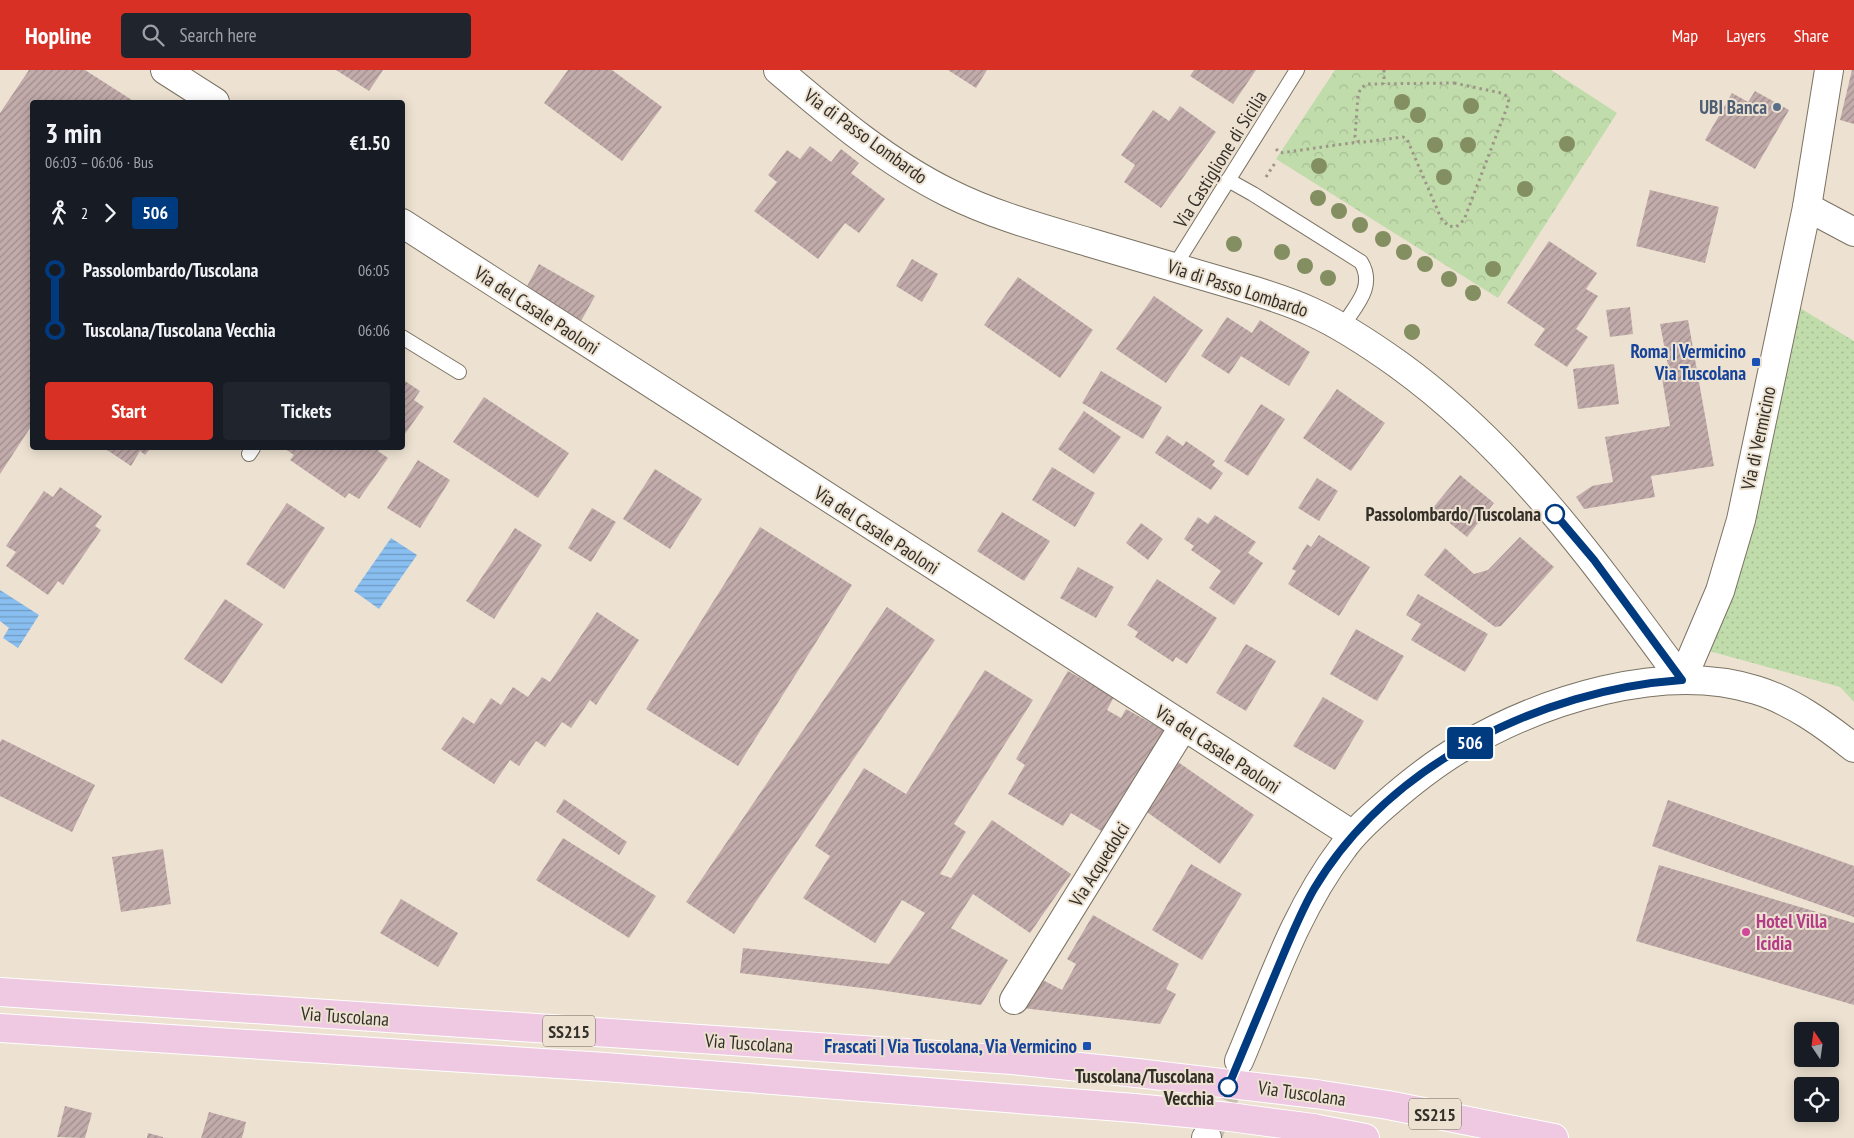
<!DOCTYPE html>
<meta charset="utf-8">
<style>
body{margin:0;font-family:"PT Sans Narrow",sans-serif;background:#20242c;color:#f1f3f6;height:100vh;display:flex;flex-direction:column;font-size:19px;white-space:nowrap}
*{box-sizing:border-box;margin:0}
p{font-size:16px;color:#9ea1a6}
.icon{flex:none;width:28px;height:28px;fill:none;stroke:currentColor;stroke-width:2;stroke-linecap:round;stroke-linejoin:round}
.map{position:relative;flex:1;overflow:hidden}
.sheet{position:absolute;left:30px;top:30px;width:375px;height:350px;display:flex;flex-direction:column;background:#171b24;border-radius:5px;box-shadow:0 2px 12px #0003}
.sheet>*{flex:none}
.badge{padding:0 10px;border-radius:4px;font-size:18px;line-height:32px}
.needle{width:32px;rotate:347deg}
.buttons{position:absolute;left:1794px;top:952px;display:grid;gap:10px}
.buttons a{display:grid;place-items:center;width:45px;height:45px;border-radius:5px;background:#171b24;box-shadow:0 2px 12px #0003;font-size:25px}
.map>.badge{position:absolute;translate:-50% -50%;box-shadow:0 0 0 2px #fff}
.legs{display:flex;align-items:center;gap:8px;height:55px;padding:0 15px;font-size:16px}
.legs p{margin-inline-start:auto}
.headline{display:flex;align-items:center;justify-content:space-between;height:85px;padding:0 15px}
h1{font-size:28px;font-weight:600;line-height:38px}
.action{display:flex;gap:10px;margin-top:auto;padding:10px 15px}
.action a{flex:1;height:58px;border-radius:5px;background:#d93025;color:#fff;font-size:20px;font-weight:600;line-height:58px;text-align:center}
.action a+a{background:#20242c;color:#f1f3f6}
ul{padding:0 15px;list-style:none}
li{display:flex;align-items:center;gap:18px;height:60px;font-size:19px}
li i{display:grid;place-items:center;width:8px;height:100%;margin:0 6px;background:currentColor}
li i::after{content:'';width:12px;height:12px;margin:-6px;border:4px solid;border-radius:50%;background:#171b24}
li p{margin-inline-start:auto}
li:first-child i{background:linear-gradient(#0000 50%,currentColor 0)}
li:last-child i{background:linear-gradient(currentColor 50%,#0000 0)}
header{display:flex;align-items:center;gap:30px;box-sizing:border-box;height:70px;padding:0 25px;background:#d93025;color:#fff}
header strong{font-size:24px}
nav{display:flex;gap:28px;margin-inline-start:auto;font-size:18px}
.search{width:350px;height:45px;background:#20242c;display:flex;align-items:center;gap:12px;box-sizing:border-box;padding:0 18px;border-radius:5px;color:#9ea1a6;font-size:19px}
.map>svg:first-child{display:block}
</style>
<header>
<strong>Hopline</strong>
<div class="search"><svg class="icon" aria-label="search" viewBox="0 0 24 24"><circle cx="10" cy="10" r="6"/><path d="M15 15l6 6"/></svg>Search here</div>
<nav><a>Map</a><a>Layers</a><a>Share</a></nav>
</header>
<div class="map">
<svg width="1854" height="1068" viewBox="0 0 1854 1068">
<defs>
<pattern id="grass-dots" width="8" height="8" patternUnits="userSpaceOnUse" patternTransform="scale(1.25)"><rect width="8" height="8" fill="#c1dcab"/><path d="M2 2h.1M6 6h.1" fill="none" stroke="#a6bd93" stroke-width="1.8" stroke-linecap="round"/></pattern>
<pattern id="park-crowns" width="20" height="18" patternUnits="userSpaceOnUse" patternTransform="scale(1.25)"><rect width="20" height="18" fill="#c1dcab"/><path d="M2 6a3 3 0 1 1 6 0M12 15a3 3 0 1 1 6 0" fill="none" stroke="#a6bd93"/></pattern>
<pattern id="water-rules" width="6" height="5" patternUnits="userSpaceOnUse" patternTransform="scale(1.25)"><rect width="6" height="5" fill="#88bef0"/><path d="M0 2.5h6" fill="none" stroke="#709bc2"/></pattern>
<pattern id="building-hatch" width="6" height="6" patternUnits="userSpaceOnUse" patternTransform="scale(1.25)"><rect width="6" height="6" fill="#c2acab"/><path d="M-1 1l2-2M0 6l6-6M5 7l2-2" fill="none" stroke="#9e8c8b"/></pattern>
</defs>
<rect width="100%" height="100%" fill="#ede2d1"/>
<polygon fill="url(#grass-dots)" points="1787,230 1854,271 1854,632 1840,617 1709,581"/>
<polygon fill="url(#park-crowns)" points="1335,0 1551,0 1617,43 1498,228 1276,89"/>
<g fill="url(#water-rules)">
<polygon points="391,468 417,485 379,539 354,521"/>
<polygon points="0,520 39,545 18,578 3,568 9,558 0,551"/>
</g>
<g fill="url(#building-hatch)">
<polygon points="29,0 85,0 135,32 32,32 32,355 0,404 0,43"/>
<polygon points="336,0 383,0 369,21"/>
<polygon points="568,0 612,0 662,37 622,91 544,33"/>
<polygon points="948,0 987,0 976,18"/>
<polygon points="1194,0 1256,0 1233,34 1190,6"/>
<polygon points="1852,0 1854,0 1854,54 1840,50"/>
<polygon points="1755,21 1789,40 1755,99 1705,70 1732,23 1748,32"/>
<polygon points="1180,36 1216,62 1161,138 1124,112 1135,95 1121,85 1153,40 1169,51"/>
<polygon points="810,76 831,92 841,79 859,93 851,103 885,129 859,163 845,153 818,189 754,141 777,112 768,105 787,80 800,89"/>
<polygon points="1650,120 1719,137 1705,193 1636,176"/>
<polygon points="1549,171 1597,203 1586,219 1598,226 1576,259 1588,267 1567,297 1534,275 1545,259 1507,233"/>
<polygon points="912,189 938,204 922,232 896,216"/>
<polygon points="539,194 595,226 581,251 525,220"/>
<polygon points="1018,207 1093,260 1060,308 984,255"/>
<polygon points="1154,226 1203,260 1166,313 1116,279"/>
<polygon points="1630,237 1633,264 1610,267 1606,240"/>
<polygon points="1227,247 1252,263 1260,250 1310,282 1289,316 1241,286 1229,304 1201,286"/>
<polygon points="1688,250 1714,396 1651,406 1655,427 1584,439 1576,427 1592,416 1613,412 1605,367 1670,356 1661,302 1669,301 1660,254"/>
<polygon points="1614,294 1619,334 1578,339 1573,299"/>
<polygon points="1101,301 1162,337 1143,369 1082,333"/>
<polygon points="402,309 420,321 414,330 424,337 402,368"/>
<polygon points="1337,319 1385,353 1351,401 1303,368"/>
<polygon points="484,327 569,383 538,428 453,372"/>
<polygon points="1261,334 1285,349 1248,406 1224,391"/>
<polygon points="1084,341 1121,367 1094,404 1058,379"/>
<polygon points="1167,365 1183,376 1186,371 1215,391 1212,395 1223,403 1211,420 1155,383"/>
<polygon points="104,378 151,378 145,385 140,381 131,396"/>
<polygon points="284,378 381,378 378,381 388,388 359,429 349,423 345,428 290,390 294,385"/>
<polygon points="418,390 450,410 420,458 387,438"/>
<polygon points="1052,397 1095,423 1075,457 1032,430"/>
<polygon points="655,399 702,429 670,479 623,449"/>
<polygon points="1460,405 1494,433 1467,467 1432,439"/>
<polygon points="1317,408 1338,421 1319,451 1298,438"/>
<polygon points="60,417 102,446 95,456 101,460 63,515 58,511 48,525 6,496 16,482 6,476 44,421 53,427"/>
<polygon points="287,433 325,458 284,519 246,494"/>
<polygon points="592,438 616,452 591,492 568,478"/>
<polygon points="1002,442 1050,471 1024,511 977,481"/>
<polygon points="1215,445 1256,472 1248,483 1263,493 1234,535 1209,518 1221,501 1191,480 1194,476 1184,469 1198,447 1208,454"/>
<polygon points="1141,453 1163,469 1148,490 1126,473"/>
<polygon points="760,457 852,515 738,696 646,639"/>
<polygon points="515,458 542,475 494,549 466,531"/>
<polygon points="1319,465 1370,497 1339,546 1288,514 1296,501 1292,499 1307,474 1311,477"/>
<polygon points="1520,467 1554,497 1501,556 1495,557 1424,505 1445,478 1474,504 1488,500"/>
<polygon points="1078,497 1114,517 1096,548 1060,528"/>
<polygon points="1157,509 1217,548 1187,594 1176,587 1173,592 1135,567 1138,562 1127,555"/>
<polygon points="1418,524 1488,564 1465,602 1411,570 1421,554 1406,545"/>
<polygon points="225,529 263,554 222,614 184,589"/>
<polygon points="887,537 935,570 734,864 686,832"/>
<polygon points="597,542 639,570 596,635 590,630 571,658 562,652 545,677 536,671 519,696 510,690 494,714 441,679 463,647 474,654 491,628 501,635 513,617 528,627 542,607 550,612"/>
<polygon points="1356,559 1404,586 1377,631 1330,604"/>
<polygon points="1246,574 1276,591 1246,641 1216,623"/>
<polygon points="985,600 1033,630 954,754 966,762 940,804 951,808 992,750 1071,804 1030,863 973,824 951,858 1008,890 981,935 879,920 740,903 743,878 889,894 925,843 902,830 875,873 803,828 830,786 815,776 864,698 906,724"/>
<polygon points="1068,601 1114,627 1107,640 1121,648 1126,639 1167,662 1108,765 1071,743 1063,756 1008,724 1025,695 1016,689"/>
<polygon points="1323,627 1364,651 1335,700 1293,676"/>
<polygon points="2,669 95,715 72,762 0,726 0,672"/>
<polygon points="1178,692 1254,745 1220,794 1144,740"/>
<polygon points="564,729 627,772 619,785 556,742"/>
<polygon points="1668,730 1854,796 1854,847 1652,776"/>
<polygon points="563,768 656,826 629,868 536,810"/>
<polygon points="163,779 171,834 121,842 112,787"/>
<polygon points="1191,794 1242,824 1202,890 1152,860"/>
<polygon points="1659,795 1854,853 1854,935 1636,871"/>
<polygon points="401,829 458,863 438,897 380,863"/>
<polygon points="1093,845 1179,894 1166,919 1176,924 1160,954 1022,938 1039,908 1062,920 1076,894 1067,889"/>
<polygon points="65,1036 92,1043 85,1068 57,1067"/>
<polygon points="209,1042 246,1052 242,1068 201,1068"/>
<polygon points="148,1063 163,1067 163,1068 147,1068"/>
</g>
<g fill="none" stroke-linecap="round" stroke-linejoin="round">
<polyline stroke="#c8beaf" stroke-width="28" stroke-dasharray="28 14" stroke-linecap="butt" points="1207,1068 1239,992"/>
<g stroke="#7b7263" stroke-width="16">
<g id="service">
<path d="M1228 110 1253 124 1361 192C1376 217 1355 236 1342 257"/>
<polyline points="1174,197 1297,0"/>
<polyline points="402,267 459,302"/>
<polyline points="249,384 253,378"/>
</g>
</g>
<g stroke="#7b7263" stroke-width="30">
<g id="minor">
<polyline points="165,0 215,32"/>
<polyline points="1807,137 1854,162"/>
<polyline points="402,153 1353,765"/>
<polyline points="1014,930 1183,657"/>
</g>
</g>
<g stroke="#7b7263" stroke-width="30">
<path id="tertiary" d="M778 0C831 45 886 92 949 123 993 145 1041 158 1088 172 1144 188 1199 205 1255 221 1274 227 1293 233 1312 242 1343 256 1371 275 1399 295 1515 379 1598 496 1682 610"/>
</g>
<g stroke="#7b7263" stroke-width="30">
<g id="secondary">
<polyline points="1682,610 1720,521 1741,450 1807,137 1829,0"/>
<path d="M1239 991C1270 918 1295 841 1343 778 1355 761 1371 747 1386 734 1410 713 1434 694 1461 678 1542 630 1663 591 1756 620 1792 631 1825 655 1854 678"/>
<polyline points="1206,1068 1207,1068"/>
</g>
</g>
<g stroke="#fff" stroke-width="30">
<g id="primary">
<polyline points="0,922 1012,990 1137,1003"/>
<polyline points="0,958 605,997 1134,1038"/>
<polyline points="1316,1024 1388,1035 1554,1068"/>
<polyline points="1313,1058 1365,1068"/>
</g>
</g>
<g stroke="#9d9589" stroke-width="3" stroke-dasharray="2.5 4" stroke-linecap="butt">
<polyline points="1384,0 1384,14"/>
<polygon points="1454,13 1501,23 1507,26 1509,32 1464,150 1456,157 1448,156 1441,148 1407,69 1403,67 1364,72 1359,72 1355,67 1358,25 1361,18 1367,14"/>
<polyline points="1276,79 1280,83 1358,72"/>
<polyline points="1266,107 1275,93"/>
</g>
<use href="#service" stroke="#fff" stroke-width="14"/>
<use href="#minor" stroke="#fff" stroke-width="28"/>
<use href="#tertiary" stroke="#fff" stroke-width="28"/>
<use href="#secondary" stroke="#fff" stroke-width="28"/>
<use href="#primary" stroke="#efc8e2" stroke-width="28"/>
<g stroke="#fff" stroke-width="30" stroke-linecap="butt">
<g id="primary-bridge">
<polyline points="1137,1003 1316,1024"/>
<polyline points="1134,1038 1230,1047 1313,1058"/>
</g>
</g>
<use href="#primary-bridge" stroke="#efc8e2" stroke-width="28"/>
</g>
<g fill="#838e61">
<circle cx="1402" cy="32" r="8"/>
<circle cx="1471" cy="36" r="8"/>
<circle cx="1418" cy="45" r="8"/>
<circle cx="1567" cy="74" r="8"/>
<circle cx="1435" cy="75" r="8"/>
<circle cx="1468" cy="75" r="8"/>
<circle cx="1319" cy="96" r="8"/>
<circle cx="1444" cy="107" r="8"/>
<circle cx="1525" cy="119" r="8"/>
<circle cx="1318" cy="128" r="8"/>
<circle cx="1339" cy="141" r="8"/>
<circle cx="1360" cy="155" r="8"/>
<circle cx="1383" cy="169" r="8"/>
<circle cx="1234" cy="174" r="8"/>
<circle cx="1282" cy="182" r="8"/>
<circle cx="1404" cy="182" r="8"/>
<circle cx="1425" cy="194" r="8"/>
<circle cx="1305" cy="196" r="8"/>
<circle cx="1493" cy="199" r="8"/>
<circle cx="1328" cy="208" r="8"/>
<circle cx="1449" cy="209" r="8"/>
<circle cx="1473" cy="223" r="8"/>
<circle cx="1412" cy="262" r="8"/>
</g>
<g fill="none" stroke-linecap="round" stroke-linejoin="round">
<g stroke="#fff" stroke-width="11">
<path id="line-1" d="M1228 1017C1244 978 1260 940 1276 902 1288 874 1299 845 1314 819 1389 694 1540 620 1682 610L1594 490 1555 444"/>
</g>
<use href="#line-1" stroke="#003b80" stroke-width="8"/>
</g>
<circle fill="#5c6f8a" stroke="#ede2d1" stroke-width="2" cx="1777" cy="37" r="5"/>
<g fill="#1a4fb4" stroke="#ede2d1" stroke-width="2">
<rect x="1751" y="287" width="10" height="10" rx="2.5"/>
<rect x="1082" y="971" width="10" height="10" rx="2.5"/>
</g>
<g fill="#fff" stroke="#003b80" stroke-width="2.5">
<circle cx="1555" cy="444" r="9"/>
<circle cx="1228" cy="1017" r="9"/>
</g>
<circle fill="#d1479c" stroke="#ede2d1" stroke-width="2" cx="1746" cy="862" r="5"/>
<g text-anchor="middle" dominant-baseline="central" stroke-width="4" stroke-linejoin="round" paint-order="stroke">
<g fill="#ede2d1" stroke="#6b655b" stroke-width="1">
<rect x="543" y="945.5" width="52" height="31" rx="4"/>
<rect x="1409" y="1028.5" width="52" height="31" rx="4"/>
</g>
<g font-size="18" font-weight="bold" fill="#332f29">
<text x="569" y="961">SS215</text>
<text x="1435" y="1044">SS215</text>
</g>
<g font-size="19" font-weight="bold" fill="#4e5e75" stroke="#ede2d1" text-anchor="end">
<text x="1767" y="37">UBI Banca</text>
</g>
<g font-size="19" fill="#332f29" stroke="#ede2d1">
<text transform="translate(866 66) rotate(36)">Via di Passo Lombardo</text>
<text transform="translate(1220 89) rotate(-58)">Via Castiglione di Sicilia</text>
<text transform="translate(1238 218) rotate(18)">Via di Passo Lombardo</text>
<text transform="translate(537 240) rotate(33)">Via del Casale Paoloni</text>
<text transform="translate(1758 368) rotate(-78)">Via di Vermicino</text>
<text transform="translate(877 460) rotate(33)">Via del Casale Paoloni</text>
<text transform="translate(1218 679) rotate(33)">Via del Casale Paoloni</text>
<text transform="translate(1099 794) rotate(-58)">Via Acquedolci</text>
<text transform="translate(345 946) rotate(4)">Via Tuscolana</text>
<text transform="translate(749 973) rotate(4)">Via Tuscolana</text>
<text transform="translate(1302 1023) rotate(8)">Via Tuscolana</text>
</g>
<g font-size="19" font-weight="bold" fill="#164399" stroke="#ede2d1" text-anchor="end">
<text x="1746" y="281">Roma | Vermicino<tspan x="1746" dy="22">Via Tuscolana</tspan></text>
<text x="1077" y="976">Frascati | Via Tuscolana, Via Vermicino</text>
</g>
<g font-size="19" font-weight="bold" fill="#332f29" stroke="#ede2d1" text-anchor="end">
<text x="1541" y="444">Passolombardo/Tuscolana</text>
<text x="1214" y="1006">Tuscolana/Tuscolana<tspan x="1214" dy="22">Vecchia</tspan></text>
</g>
<g font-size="19" font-weight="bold" fill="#b23c85" stroke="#ede2d1" text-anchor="start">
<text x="1756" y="851">Hotel Villa<tspan x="1756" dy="22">Icidia</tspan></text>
</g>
</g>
</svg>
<div class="buttons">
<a><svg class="needle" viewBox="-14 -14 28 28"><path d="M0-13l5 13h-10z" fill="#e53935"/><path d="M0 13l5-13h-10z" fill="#9ea1a6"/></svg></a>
<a><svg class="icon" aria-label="locate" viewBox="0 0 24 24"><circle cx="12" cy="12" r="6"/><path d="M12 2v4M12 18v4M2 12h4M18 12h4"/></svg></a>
</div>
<b class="badge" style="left:1470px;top:673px;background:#003b80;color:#fff">506</b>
<section class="sheet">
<div class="headline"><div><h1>3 min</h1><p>06:03 – 06:06 · Bus</p></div><b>€1.50</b></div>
<div class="legs"><svg class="icon" aria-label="walk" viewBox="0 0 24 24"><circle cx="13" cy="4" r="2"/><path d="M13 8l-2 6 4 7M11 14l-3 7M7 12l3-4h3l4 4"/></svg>2<svg class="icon" aria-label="forward" viewBox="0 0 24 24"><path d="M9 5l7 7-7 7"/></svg><b class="badge" style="background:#003b80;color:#fff">506</b></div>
<ul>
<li><i style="color:#003b80"></i><b>Passolombardo/Tuscolana</b><p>06:05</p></li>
<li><i style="color:#003b80"></i><b>Tuscolana/Tuscolana Vecchia</b><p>06:06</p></li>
</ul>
<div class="action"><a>Start</a><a>Tickets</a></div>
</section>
</div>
